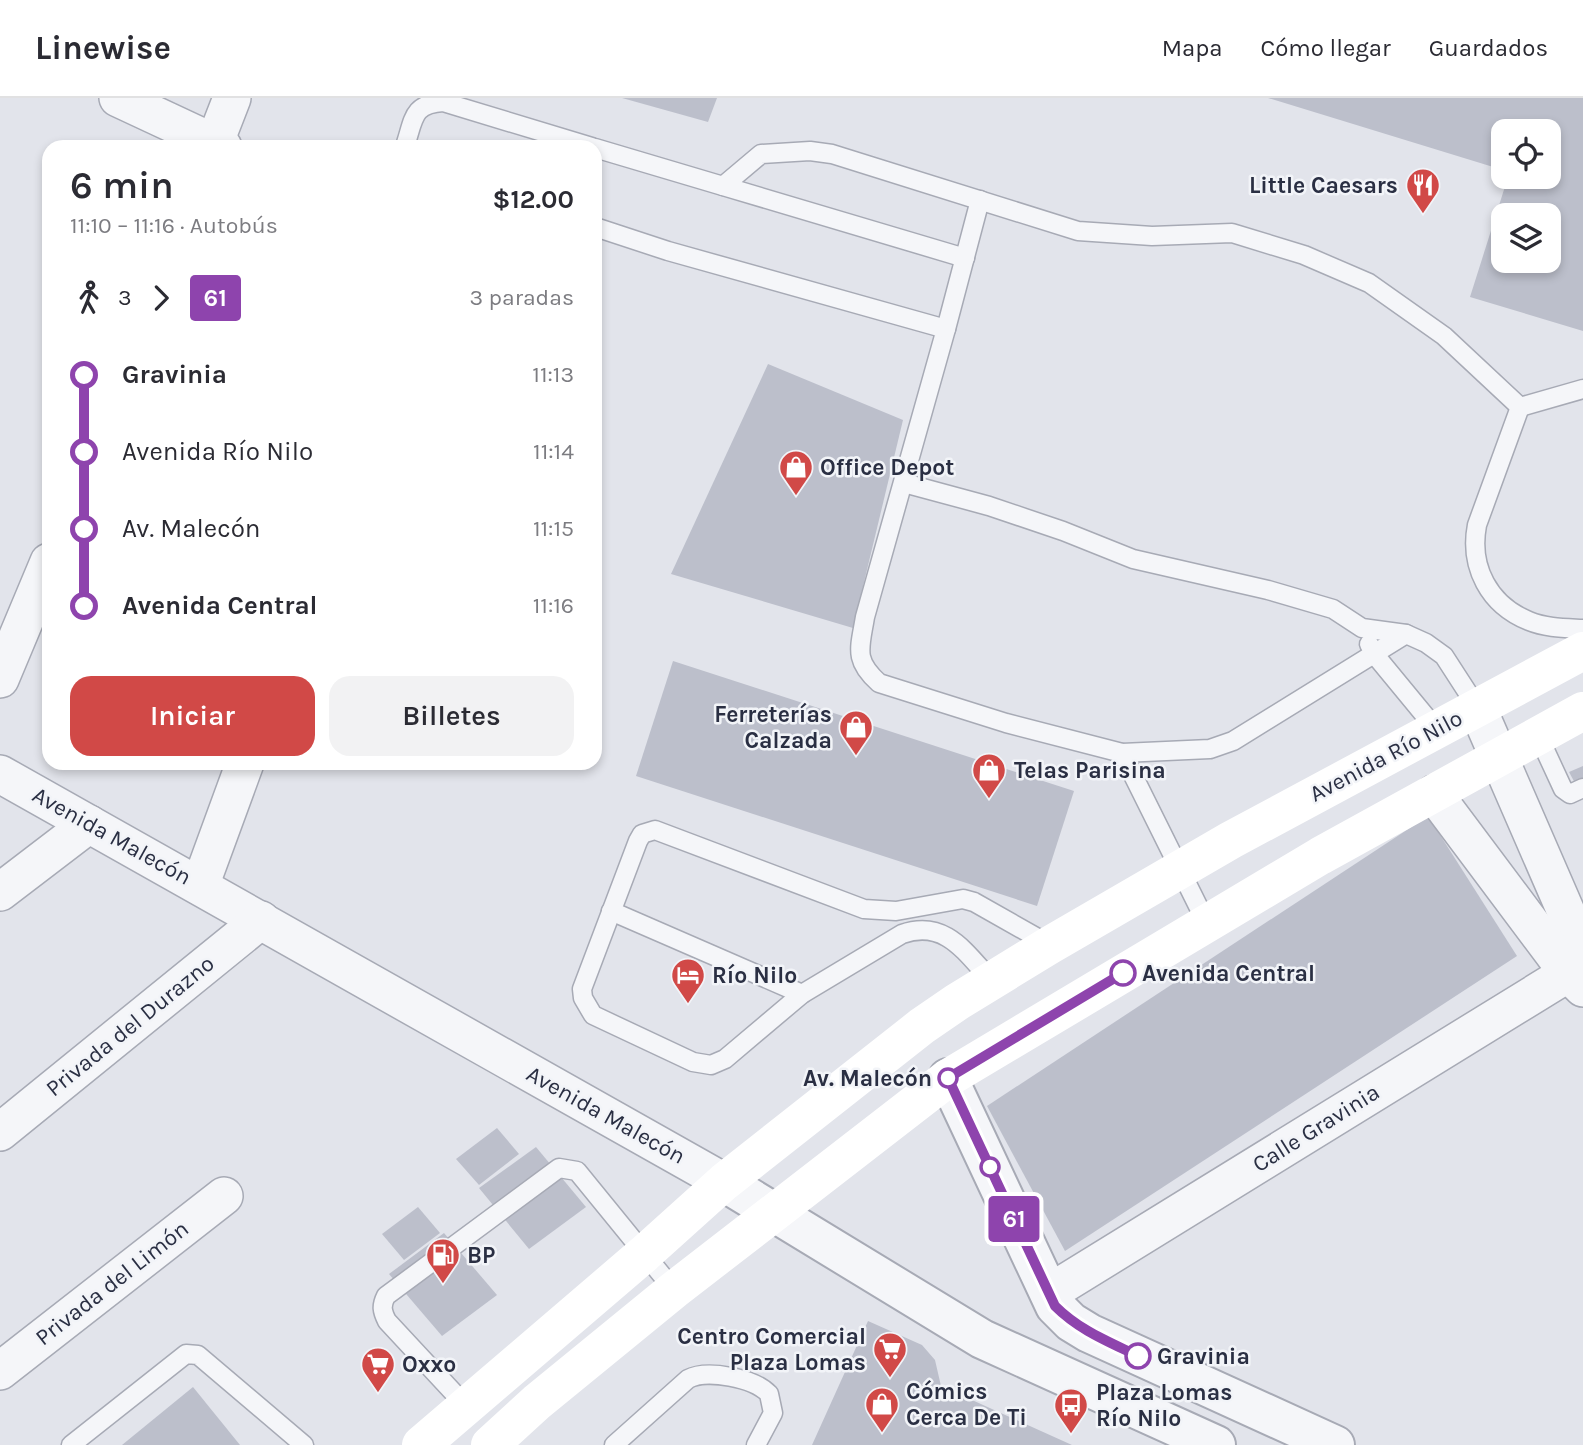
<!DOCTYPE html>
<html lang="es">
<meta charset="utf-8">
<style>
body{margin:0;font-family:Karla,sans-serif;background:#f2f2f3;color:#2b2b33;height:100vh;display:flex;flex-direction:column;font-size:26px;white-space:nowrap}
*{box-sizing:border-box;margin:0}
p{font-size:23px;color:#7c7c81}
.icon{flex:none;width:38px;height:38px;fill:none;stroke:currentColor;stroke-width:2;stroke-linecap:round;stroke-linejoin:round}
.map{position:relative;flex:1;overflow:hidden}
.details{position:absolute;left:42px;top:42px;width:560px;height:630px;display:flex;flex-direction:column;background:#fff;border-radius:21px;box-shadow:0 4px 10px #0003}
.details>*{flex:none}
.badge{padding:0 14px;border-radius:5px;font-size:24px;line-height:46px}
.buttons{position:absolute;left:1491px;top:21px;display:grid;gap:14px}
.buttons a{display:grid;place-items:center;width:70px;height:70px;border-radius:14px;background:#fff;box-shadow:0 4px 10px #0003;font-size:35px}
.map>.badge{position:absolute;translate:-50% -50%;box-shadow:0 0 0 4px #fff}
.legs{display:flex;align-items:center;gap:10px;height:77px;padding:0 28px;font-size:23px}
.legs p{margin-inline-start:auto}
.overview{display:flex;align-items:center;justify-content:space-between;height:119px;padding:0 28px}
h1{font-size:38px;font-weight:600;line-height:52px}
.primary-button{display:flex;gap:14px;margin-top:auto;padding:14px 28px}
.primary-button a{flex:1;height:80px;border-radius:21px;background:#d14947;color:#fff;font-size:28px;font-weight:600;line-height:80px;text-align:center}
.primary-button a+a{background:#f2f2f3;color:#2b2b33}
ul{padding:0 28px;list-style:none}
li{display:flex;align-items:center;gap:24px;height:77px;font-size:26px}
li i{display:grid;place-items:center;width:10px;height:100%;margin:0 9px;background:currentColor}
li i::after{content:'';width:18px;height:18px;margin:-9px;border:5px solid;border-radius:50%;background:#fff}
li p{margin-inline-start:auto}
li:first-child i{background:linear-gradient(#0000 50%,currentColor 0)}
li:last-child i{background:linear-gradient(currentColor 50%,#0000 0)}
header{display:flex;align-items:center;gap:42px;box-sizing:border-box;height:98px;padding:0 35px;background:#fff;border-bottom:2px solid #e1e1e2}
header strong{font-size:33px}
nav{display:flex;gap:38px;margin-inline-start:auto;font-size:24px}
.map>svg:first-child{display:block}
</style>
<header>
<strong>Linewise</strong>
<nav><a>Mapa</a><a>Cómo llegar</a><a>Guardados</a></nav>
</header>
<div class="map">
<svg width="1583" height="1347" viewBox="0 0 1583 1347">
<rect width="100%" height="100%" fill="#e2e4eb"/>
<g fill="#bcbfcb" fill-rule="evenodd">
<polygon points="622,0 717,0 708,24"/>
<path d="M1268 0H1583V233L1470 199 1508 79H1549V33H1503V72ZM1503 117H1549V163H1503Z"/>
<polygon points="768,266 903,322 853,530 671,476"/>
<polygon points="673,563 1074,693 1037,808 636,678"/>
<polygon points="1583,668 1583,700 1569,674"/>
<polygon points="1428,718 1517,858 1065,1153 987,1008"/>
<polygon points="497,1030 519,1056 479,1087 456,1061"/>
<polygon points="536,1049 586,1109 529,1151 479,1090"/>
<polygon points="418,1109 440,1135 404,1162 382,1136"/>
<polygon points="444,1135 497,1197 442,1238 389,1176"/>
<polygon points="868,1223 922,1247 935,1262 941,1288 1072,1347 812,1347"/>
<polygon points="193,1289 240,1347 122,1347"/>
</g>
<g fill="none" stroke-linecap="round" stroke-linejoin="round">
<g stroke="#a7aab5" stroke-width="21">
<g id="service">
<path d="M408 49 406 45C414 20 413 6 443 4L592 49"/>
<polyline points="595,50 723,88 761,56 810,53 832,56 1078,133 1152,138 1232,135 1304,157 1369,185 1444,238 1520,309"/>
<polyline points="723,88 965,160"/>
<path d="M595 129 668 153 946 231 865 519C860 550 853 562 879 585L1006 625 1122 655 1210 651 1233 643 1406 536"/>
<polyline points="946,231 980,102"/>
<path d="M1520 309 1477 427C1469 469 1489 507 1529 523 1546 530 1565 530 1583 531"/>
<polyline points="1520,309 1583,291"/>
<polyline points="904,385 989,408 1063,433 1133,461 1268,492 1333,511 1362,530 1406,536 1426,545 1444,558 1477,609"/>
<polyline points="1369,546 1375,557 1436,631"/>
<polyline points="1538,637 1563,691 1570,696 1583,690"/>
<polyline points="1122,655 1207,826"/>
<polyline points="611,813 802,896"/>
<path d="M991 882C965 854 945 821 902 836L802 896 725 961 711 967 693 964 593 917 583 900 582 891 638 743 642 736 655 732 864 811 896 813 963 801 974 804 1050 847"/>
<path d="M466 1308 387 1223C382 1213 381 1208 386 1198L559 1070 577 1073 674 1192"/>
<polyline points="71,1347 186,1256 198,1257 304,1347"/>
<path d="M614 1347 688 1281C707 1271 754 1280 769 1296L773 1315 756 1347"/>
</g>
</g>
<g stroke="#a7aab5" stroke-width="40">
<g id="minor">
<polyline points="118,0 223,49"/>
<polyline points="213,49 232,0"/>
<polyline points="0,581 49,464"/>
<polyline points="1477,609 1583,853"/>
<polyline points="0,676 724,1084"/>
<polyline points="1434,696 1568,875 1583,890"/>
<polyline points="200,788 245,665"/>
<polyline points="0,794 89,726"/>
<polyline points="0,1034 261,822"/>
<polyline points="1049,1195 1583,866"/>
<polyline points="0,1273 224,1098"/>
</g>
</g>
<g stroke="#a7aab5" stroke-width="42">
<g id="tertiary">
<polyline points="948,980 1055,1208 1071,1224 1089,1235 1335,1347"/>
<polyline points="724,1084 982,1241 1216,1347"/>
</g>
</g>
<use href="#service" stroke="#f5f6f9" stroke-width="18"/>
<use href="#minor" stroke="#f5f6f9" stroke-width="37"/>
<use href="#tertiary" stroke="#f5f6f9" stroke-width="38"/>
<g stroke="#fff" stroke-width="38">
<polyline points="421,1347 644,1156 724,1084 922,928 957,904 1050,847 1231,742 1583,553"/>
<polyline points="490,1347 537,1304 674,1192 948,980 1320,758 1583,613"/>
</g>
</g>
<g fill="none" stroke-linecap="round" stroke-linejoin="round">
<g stroke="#fff" stroke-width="16">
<path id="line-1" d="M1123 875 948 980 1055 1208C1079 1232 1107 1243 1138 1258"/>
</g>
<use href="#line-1" stroke="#8e44ad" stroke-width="10"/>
</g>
<defs>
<g id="restaurant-pin" transform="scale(1.75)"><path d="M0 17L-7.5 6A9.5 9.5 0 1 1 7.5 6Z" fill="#d14947" stroke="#f2f4f8"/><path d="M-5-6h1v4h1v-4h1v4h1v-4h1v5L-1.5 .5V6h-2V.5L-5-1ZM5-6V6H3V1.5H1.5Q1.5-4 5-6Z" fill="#fff"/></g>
<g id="shop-pin" transform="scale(1.75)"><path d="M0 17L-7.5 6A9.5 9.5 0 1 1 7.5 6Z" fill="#d14947" stroke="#f2f4f8"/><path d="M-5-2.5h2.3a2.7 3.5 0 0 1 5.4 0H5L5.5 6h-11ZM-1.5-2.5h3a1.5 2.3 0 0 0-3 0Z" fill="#fff"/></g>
<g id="hotel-pin" transform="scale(1.75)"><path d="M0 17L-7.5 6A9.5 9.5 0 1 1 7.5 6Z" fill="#d14947" stroke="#f2f4f8"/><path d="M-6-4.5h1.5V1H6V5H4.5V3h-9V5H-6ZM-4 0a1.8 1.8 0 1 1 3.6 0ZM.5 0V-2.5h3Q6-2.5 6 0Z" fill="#fff"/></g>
<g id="fuel-pin" transform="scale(1.75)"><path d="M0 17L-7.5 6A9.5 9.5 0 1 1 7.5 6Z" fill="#d14947" stroke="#f2f4f8"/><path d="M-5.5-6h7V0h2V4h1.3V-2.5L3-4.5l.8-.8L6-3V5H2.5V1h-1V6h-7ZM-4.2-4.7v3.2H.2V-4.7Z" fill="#fff"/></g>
<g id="supermarket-pin" transform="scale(1.75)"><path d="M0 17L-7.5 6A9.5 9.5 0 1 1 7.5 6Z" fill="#d14947" stroke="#f2f4f8"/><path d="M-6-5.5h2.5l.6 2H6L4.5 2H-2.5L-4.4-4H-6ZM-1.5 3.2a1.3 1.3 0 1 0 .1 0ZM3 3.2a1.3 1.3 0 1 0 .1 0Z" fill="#fff"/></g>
<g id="bus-pin" transform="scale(1.75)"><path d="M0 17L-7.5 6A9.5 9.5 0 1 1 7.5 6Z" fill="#d14947" stroke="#f2f4f8"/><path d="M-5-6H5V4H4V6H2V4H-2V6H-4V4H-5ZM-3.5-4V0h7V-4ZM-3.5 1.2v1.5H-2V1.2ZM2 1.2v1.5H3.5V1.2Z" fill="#fff"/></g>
</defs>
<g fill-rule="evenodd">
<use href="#restaurant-pin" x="1423" y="87"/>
<use href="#shop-pin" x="796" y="369"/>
<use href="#shop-pin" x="856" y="629"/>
<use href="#shop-pin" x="989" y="672"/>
<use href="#hotel-pin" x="688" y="877"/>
<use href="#fuel-pin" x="443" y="1157"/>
<use href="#supermarket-pin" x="890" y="1251"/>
<use href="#supermarket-pin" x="378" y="1266"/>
<use href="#shop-pin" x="882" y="1306"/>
<use href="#bus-pin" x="1071" y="1307"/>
</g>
<g fill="#fff" stroke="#8e44ad" stroke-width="3.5">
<circle cx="1123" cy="875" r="12"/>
<circle cx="948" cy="980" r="9"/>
<circle cx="990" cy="1069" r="9"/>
<circle cx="1138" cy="1258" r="12"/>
</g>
<g text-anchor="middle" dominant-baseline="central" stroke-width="5" stroke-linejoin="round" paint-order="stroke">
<g font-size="23" font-weight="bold" fill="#2a2f43" stroke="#f2f4f8" text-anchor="start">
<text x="1398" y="87" text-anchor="end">Little Caesars</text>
<text x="820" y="369">Office Depot</text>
<text x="832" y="616" text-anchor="end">Ferreterías<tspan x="832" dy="26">Calzada</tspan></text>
<text x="1014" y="672">Telas Parisina</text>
<text x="712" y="877">Río Nilo</text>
<text x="467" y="1157">BP</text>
<text x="866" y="1238" text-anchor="end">Centro Comercial<tspan x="866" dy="26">Plaza Lomas</tspan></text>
<text x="402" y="1266">Oxxo</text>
<text x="906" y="1293">Cómics<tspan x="906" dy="26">Cerca De Ti</tspan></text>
<text x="1096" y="1294">Plaza Lomas<tspan x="1096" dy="26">Río Nilo</tspan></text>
</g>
<g font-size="23" fill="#2a2f43" stroke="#f2f4f8">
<text transform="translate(1386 658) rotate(-28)">Avenida Río Nilo</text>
<text transform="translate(112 738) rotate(29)">Avenida Malecón</text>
<text transform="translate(130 928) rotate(-39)">Privada del Durazno</text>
<text transform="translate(606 1017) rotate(29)">Avenida Malecón</text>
<text transform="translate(1316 1030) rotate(-32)">Calle Gravinia</text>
<text transform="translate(112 1185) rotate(-38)">Privada del Limón</text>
</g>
<g font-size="23" font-weight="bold" fill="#2a2f43" stroke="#f2f4f8" text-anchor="start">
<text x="1142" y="875">Avenida Central</text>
<text x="932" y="980" text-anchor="end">Av. Malecón</text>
<text x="1157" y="1258">Gravinia</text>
</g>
</g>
</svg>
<div class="buttons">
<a><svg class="icon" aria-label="locate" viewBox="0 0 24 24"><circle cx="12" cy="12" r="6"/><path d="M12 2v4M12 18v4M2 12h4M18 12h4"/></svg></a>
<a><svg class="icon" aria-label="layers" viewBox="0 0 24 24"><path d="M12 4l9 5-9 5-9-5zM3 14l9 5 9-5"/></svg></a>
</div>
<b class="badge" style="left:1014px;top:1121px;background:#8e44ad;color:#fff">61</b>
<section class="details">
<div class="overview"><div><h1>6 min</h1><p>11:10 – 11:16 · Autobús</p></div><b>$12.00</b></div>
<div class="legs"><svg class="icon" aria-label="walk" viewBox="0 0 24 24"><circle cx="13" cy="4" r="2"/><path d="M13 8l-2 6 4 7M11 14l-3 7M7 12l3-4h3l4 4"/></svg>3<svg class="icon" aria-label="forward" viewBox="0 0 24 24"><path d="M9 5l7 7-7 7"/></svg><b class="badge" style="background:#8e44ad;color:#fff">61</b><p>3 paradas</p></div>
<ul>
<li><i style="color:#8e44ad"></i><b>Gravinia</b><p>11:13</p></li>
<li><i style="color:#8e44ad"></i><span>Avenida Río Nilo</span><p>11:14</p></li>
<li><i style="color:#8e44ad"></i><span>Av. Malecón</span><p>11:15</p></li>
<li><i style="color:#8e44ad"></i><b>Avenida Central</b><p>11:16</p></li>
</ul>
<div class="primary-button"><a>Iniciar</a><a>Billetes</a></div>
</section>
</div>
